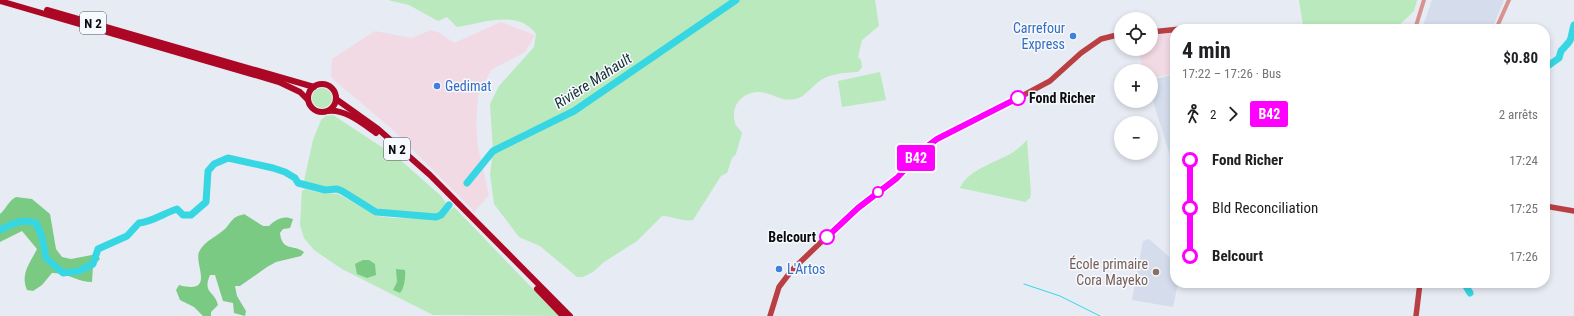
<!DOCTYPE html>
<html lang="fr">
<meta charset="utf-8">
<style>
body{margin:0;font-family:"Roboto Condensed",sans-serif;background:#f6f6f6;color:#202124;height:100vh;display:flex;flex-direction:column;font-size:15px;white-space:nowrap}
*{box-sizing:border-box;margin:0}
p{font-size:13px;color:#757577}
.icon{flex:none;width:22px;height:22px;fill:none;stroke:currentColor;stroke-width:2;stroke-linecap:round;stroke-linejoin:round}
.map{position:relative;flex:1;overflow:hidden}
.details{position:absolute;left:1170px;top:24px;width:380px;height:264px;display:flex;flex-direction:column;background:#fff;border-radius:16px;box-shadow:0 2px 6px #0003}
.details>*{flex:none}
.badge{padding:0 8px;border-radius:3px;font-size:14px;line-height:26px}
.buttons{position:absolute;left:1114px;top:12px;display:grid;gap:8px}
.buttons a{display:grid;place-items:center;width:44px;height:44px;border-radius:50%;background:#fff;box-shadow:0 2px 6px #0003;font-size:20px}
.map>.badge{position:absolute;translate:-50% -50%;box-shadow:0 0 0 2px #fff}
.legs{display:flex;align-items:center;gap:6px;height:44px;padding:0 12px;font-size:13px}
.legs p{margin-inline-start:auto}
.head{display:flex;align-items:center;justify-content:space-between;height:68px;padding:0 12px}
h1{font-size:22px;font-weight:700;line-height:30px}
ul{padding:0 12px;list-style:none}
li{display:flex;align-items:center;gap:14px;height:48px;font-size:15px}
li i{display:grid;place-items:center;width:6px;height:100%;margin:0 5px;background:currentColor}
li i::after{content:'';width:10px;height:10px;margin:-5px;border:3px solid;border-radius:50%;background:#fff}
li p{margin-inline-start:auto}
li:first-child i{background:linear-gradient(#0000 50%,currentColor 0)}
li:last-child i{background:linear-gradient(currentColor 50%,#0000 0)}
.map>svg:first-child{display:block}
</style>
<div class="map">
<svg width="1574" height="316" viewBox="0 0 1574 316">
<rect width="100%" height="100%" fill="#e7ebf4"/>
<g fill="#f2dae4">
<polygon points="501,22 535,35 525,52 491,70 478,96 476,125 478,147 489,195 473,213 472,209 391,128 335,81 331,76 332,59 375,31 412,38 431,30 440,33 454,43"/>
<polygon points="1175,32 1175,73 1151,78 1151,71 1143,71 1138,49 1151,49 1151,36"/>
</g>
<g fill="#d5dceb">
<polygon points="1432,0 1504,0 1492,29 1422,29"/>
<polygon points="1175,74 1175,171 1151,95 1151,80"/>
<polygon points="1149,239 1175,262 1175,283 1178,283 1173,307 1132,300 1143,241"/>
</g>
<g fill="#b9e9bd">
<path d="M388 0H875L879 26 862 40 858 57 861 60 862 67 858 72C844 73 828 73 817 83 812 87 806 94 801 97 784 105 773 92 759 92 742 92 730 106 735 123 736 126 740 129 742 133L736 154 732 158 727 173 721 176 693 220C682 222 674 216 662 216L637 241 604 262 593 272 583 277H577L540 246 519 237 494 204 490 174 493 151 490 104 499 86 534 47 536 34C518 9 483 23 457 27L447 17 438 21 409 5Z"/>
<polygon points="1299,0 1417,0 1414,11 1395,29 1303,25"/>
<polygon points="880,72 886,100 842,107 838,81"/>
<circle cx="322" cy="98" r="10"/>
<path d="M333 115 397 157 441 196 446 203C444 209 439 213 433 215L395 213 379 209 342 189 334 186 322 187 304 181 313 140 321 120 326 116Z"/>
<path d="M1027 140 1031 193 1030 199H1028L1026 202 960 188C969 168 999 162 1015 151 1019 148 1023 144 1027 140Z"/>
<polygon points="305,189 321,193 338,194 377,216 394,218 439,219 454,207 559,316 433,315 342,269 314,250 304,238 300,225 302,191"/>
</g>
<g fill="#7aca84">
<path d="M16 197 32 199 50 214 56 249 62 257 71 259 97 254 100 259 93 266 92 282C78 282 65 272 52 273L42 285 33 291 27 290C20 274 30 263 37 249L22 231 0 242V214C6 209 9 200 16 197Z"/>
<path d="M244 214 263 226H269C276 219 283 215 293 219L290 228 283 229 280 233C282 252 294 244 304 252L301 256 276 262 267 267 240 286H235L237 296 246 311 245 316 234 313 233 303 223 301 215 275H210C202 293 215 291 218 305L211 312V316H203L194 307 180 300 176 290 179 285C216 295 194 264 199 252 204 241 216 237 225 229 229 225 232 218 238 216 239 215 244 215 244 214Z"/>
<polygon points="363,260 369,260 375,264 376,275 367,278 357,274 355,264"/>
<path d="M396 269 405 270C406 277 404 289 400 293L393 290 397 282Z"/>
</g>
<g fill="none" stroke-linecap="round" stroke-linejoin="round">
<polyline stroke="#36d7e3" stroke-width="1" points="1024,284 1060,296 1100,316"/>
<g stroke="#36d7e3" stroke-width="7">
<path d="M1545 68 1559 58 1561 51C1574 37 1569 43 1574 25"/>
<polyline points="467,183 493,151 574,111 736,0"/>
<path d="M0 230C12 224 23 218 36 223L42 237 46 258 63 273 79 271 93 264 98 249 127 236 139 223C152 222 164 213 177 209L183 215H191L206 202 208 171 214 164 228 158 273 168 285 172 295 178 298 183 325 190 337 189 342 191 376 212 436 217 441 215 449 205"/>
<polyline points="1464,283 1470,293"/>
</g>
<g stroke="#d89390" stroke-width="4">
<polyline points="1415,29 1424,0"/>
<polyline points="1496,29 1509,0"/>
</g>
<g stroke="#ba3f43" stroke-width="5.5">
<polyline points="1151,32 1200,27 1295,29"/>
<polyline points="1545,206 1574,211"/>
<polyline points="770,316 779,287 792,270 843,221 897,178 925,148 948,133 1005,105 1050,81 1081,53 1101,39 1121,34"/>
<polyline points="1416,316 1420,283"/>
</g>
<g stroke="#ac0826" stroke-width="6">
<polyline points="0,1 279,82 300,92 308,100"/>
<polyline points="47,10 314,87"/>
<circle cx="322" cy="98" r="14"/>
<polyline points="336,99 378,129 430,175 570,316"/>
<path d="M328 111C345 109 362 123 376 133"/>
<polyline points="537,289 563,316"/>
</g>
</g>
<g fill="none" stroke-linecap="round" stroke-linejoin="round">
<g stroke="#fff" stroke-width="9">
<polyline id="line-1" points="827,237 858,208 897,178 925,148 937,139 1018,98"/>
</g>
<use href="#line-1" stroke="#f0f" stroke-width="6"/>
</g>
<g fill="#3f7fe0" stroke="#f6f9fe" stroke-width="1.5">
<circle cx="1073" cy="36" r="4"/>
<circle cx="437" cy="86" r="4"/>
<circle cx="779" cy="269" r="4"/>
</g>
<g fill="#fff" stroke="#f0f" stroke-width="2">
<circle cx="1018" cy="98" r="7"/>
<circle cx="878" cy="192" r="5"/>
<circle cx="827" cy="237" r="7"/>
</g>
<circle fill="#8d6e63" stroke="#f6f9fe" stroke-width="1.5" cx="1156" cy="272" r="4"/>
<g text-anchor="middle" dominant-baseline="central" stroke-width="3" stroke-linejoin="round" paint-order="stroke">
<g fill="#f6f9fe" stroke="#525457" stroke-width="1">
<rect x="80" y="12" width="26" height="22" rx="3"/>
<rect x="384" y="138" width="26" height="22" rx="3"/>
</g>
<g font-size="13" font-weight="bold" fill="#0b0d0f">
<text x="93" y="23">N 2</text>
<text x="397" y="149">N 2</text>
</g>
<g font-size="14" fill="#366cbe" stroke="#f6f9fe" text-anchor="start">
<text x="1065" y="28" text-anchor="end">Carrefour<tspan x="1065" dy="16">Express</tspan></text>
<text x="445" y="86">Gedimat</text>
<text x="787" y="269">L'Artos</text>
</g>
<g font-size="14" font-weight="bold" fill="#0b0d0f" stroke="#f6f9fe" text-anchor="start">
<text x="1029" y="98">Fond Richer</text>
<text x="816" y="237" text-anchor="end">Belcourt</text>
</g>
<g font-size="14" fill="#785e54" stroke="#f6f9fe" text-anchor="end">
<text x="1148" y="264">École primaire<tspan x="1148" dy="16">Cora Mayeko</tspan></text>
</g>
<g font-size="15" font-style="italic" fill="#142e30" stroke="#f6f9fe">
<text transform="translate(593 81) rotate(-33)">Rivière Mahault</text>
</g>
</g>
</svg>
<div class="buttons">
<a><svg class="icon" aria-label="locate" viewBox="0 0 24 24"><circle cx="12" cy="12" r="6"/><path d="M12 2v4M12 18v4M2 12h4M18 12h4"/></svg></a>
<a>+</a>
<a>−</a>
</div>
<b class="badge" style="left:916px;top:158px;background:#f0f;color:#fff">B42</b>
<section class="details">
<div class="head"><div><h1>4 min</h1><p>17:22 – 17:26 · Bus</p></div><b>$0.80</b></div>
<div class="legs"><svg class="icon" aria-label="walk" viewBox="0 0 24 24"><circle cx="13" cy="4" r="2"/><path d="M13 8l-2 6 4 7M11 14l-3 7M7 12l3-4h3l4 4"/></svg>2<svg class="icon" aria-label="forward" viewBox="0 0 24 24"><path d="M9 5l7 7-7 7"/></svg><b class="badge" style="background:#f0f;color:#fff">B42</b><p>2 arrêts</p></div>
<ul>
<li><i style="color:#f0f"></i><b>Fond Richer</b><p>17:24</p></li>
<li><i style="color:#f0f"></i><span>Bld Reconciliation</span><p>17:25</p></li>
<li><i style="color:#f0f"></i><b>Belcourt</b><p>17:26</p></li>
</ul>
</section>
</div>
